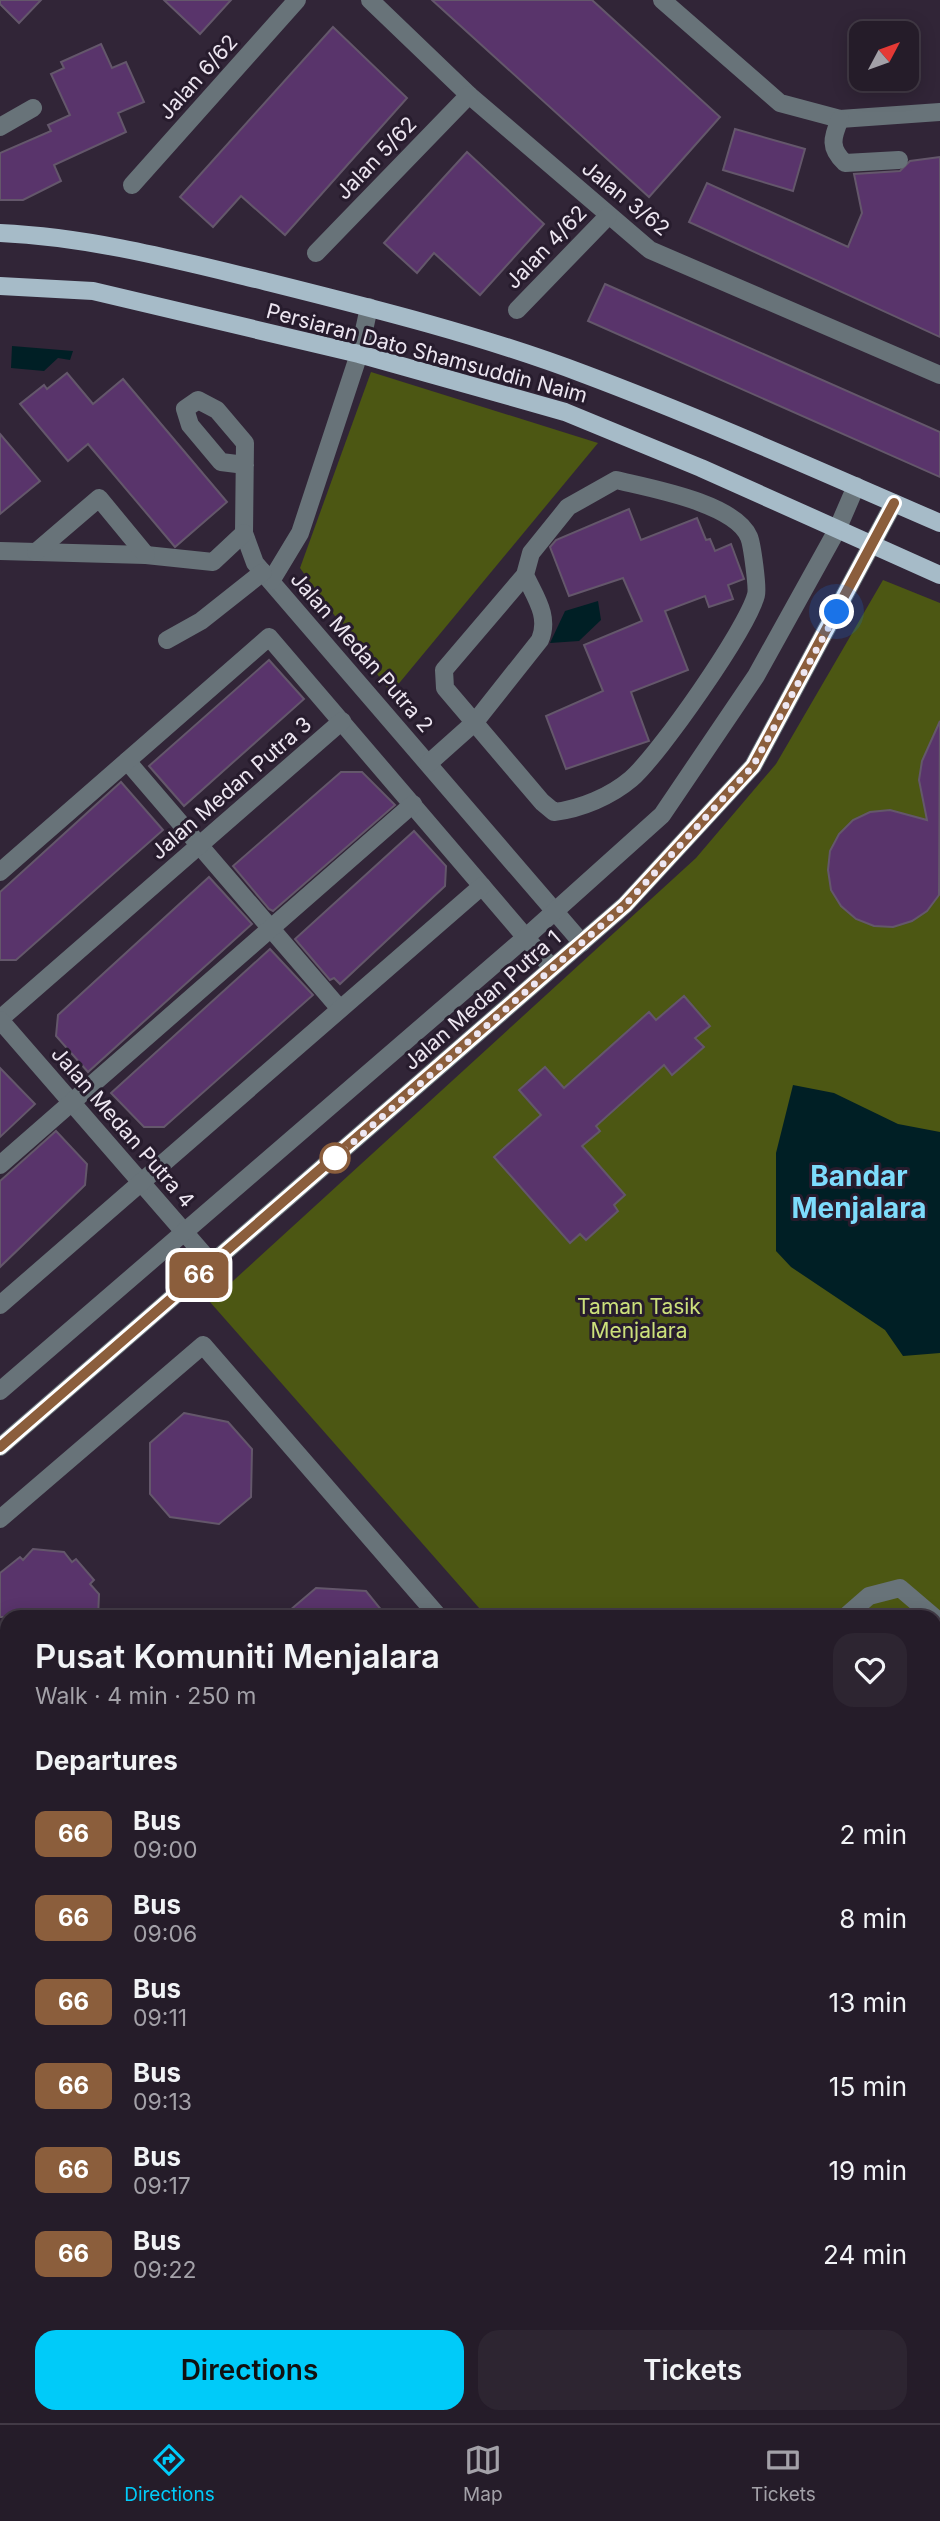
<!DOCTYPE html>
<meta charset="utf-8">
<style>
body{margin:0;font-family:Inter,sans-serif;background:#2d2531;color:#f1f3f6;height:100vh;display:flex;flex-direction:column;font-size:26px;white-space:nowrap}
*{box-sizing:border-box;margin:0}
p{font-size:23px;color:#a3a1a8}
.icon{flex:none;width:38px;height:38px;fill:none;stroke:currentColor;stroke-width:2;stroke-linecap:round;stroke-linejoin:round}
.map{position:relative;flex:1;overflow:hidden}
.details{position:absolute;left:0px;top:1610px;width:942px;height:814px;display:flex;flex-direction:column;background:#251c29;border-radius:21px 21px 0 0;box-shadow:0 4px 18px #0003,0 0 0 2px #423a46}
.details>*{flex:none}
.badge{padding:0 14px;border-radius:10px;font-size:24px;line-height:46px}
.needle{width:46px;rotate:49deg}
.tools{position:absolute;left:849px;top:21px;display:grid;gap:14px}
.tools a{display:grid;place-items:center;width:70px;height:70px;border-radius:14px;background:#251c29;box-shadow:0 4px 18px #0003,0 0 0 2px #423a46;font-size:35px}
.you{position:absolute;width:35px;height:35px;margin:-18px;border:5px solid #fff;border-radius:50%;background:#1a73e8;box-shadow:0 0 0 10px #1a73e833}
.map>.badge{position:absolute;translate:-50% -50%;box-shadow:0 0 0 4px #fff}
h2{padding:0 35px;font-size:26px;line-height:63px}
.round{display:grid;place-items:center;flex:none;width:74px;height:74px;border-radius:21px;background:#2d2531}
.summary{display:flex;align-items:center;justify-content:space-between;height:119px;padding:0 35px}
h1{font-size:33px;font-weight:600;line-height:52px}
.cta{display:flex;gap:14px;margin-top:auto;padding:14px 35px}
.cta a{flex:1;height:80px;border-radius:21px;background:#00cbf9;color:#111;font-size:28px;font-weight:600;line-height:80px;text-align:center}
.cta a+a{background:#2d2531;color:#f1f3f6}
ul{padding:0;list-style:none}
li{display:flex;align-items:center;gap:21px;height:84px;padding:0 35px}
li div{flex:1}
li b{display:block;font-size:26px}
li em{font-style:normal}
li .badge{min-width:77px;font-weight:700;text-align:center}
.menu{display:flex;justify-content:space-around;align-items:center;height:98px;border-top:2px solid #423a46;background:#251c29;font-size:19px;color:#a3a1a8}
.menu a{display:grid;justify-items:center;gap:4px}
.menu .current{color:#00cbf9}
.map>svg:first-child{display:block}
</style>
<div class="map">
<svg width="940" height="2423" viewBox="0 0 940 2423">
<rect width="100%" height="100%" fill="#312537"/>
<g fill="#4c5713">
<polygon points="371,372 598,443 391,693 300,568"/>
<polygon points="883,580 940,603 940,1614 934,1617 487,1617 210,1302 696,858 776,764"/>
</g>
<g fill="#001f25">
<polygon points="12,346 73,351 70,360 58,358 44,371 11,368"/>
<polygon points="598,601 601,620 579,641 550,643 565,611"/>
<polygon points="793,1085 834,1093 898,1124 940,1132 940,1353 903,1356 885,1330 791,1267 776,1251 776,1153"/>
</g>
<g fill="#59346b" stroke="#64576b" stroke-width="2">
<polygon points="0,0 41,0 19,23 0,4"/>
<polygon points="164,0 231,0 200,34"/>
<polygon points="432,0 592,0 720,117 649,197"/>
<polygon points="333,27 407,98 285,235 241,196 213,227 180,197"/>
<polygon points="101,44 112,68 126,62 144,102 118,113 126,132 54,165 61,181 23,200 0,200 0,153 51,131 48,125 70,115 51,74 64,68 61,62"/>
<polygon points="735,129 805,149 793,191 723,170"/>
<polygon points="467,152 544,224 480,295 434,253 417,273 384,243"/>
<polygon points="940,157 940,337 689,222 707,183 848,247 862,213 854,174 900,171 910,161"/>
<polygon points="605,284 940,432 940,477 588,321"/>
<polygon points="67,373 93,404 123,379 227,502 175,547 88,444 68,461 20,404 44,385 47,389"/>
<polygon points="0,434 40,481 0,514"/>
<polygon points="629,509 641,540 697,518 706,540 710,539 715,551 731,544 744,579 728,585 733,599 709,607 705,596 665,611 688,670 631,692 649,741 566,769 546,716 603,691 584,645 642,621 623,578 569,596 550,547 556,540"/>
<polygon points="269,660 304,699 184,806 149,766"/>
<polygon points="940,721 939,895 927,911 912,921 893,927 874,926 856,919 841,906 831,890 828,870 830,851 839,834 853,820 870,812 890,810 927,820 919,780 922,761"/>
<polygon points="341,772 362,772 395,805 273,911 269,909 233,866"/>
<polygon points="121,782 163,830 16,960 0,960 0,892"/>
<polygon points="414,831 446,866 445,886 340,984 334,978 330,980 295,939"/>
<polygon points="209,877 252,924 88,1072 56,1036 58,1015"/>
<polygon points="270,949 313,995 164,1127 144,1127 111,1093"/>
<polygon points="684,996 710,1026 695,1038 704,1047 672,1075 664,1065 596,1126 600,1131 582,1146 625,1195 614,1205 618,1211 586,1240 580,1234 570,1243 494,1157 541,1115 519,1090 545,1067 564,1088 649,1012 656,1020"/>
<polygon points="0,1068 35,1104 0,1137"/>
<polygon points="56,1131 87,1164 85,1185 0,1267 0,1181"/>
<polygon points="184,1413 228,1422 252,1449 251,1497 219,1524 170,1517 150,1494 150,1443"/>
<polygon points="33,1549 64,1552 72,1562 76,1559 94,1580 90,1584 99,1594 98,1617 0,1617 0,1573 20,1557 23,1560"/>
<polygon points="316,1588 366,1591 387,1617 282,1617"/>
</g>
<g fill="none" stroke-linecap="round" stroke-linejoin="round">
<polyline stroke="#928997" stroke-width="3.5" stroke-dasharray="5 3.5" stroke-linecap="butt" points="0,2094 7,2102"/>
<g stroke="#687379" stroke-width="18">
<polyline points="370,0 469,95 650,250 940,375"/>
<polyline points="662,0 780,103 840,119 940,112"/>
<path d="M840 119C832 138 829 148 845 163L899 160"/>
<polyline points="0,127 33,108"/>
<polyline points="132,185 297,0"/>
<polyline points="316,253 469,95"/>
<polyline points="517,310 608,216"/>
<polyline points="245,465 221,462 190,425 185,409 198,400 217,410 245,443 244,533 255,563 582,943"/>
<polyline points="0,551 146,555 213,562 244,533"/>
<polyline points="36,552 99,498 146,555"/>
<polyline points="271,581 300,533 359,354 369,307"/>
<polyline points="167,640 201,621 263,572"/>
<polyline points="127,761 340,1009"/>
<path d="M429 763 475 722 540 640C550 616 535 597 525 575L531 553 568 507 616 480C649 488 735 503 749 537 752 544 758 588 756 595 747 629 659 755 631 779 611 796 581 809 554 812L542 802 445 688 444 670 525 575"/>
<polyline points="0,872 269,637 552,968"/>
<polyline points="0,1019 342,721"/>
<polyline points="0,1020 212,1264"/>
<polyline points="0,1165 413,804"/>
<polyline points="0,1305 482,886"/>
<polyline points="0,1391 525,938 662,815 756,676 837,530 856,486"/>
<polyline points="0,1447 625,905 753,766 894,503"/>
<polyline points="0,1519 203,1345 439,1617"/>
<polyline points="845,1617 869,1596 900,1588 934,1617"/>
<polyline points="934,1648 940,1643"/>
<polyline points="934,1731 940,1726"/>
<polyline points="934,1758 940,1764"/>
<polyline points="0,1880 7,1889"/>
<polyline points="934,1884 940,1880"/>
<polyline points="0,2023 7,2030"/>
<polyline points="934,2132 940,2138"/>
<polyline points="934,2339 940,2345"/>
<polyline points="465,2417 471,2423"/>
<polyline points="749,2417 754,2423"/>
</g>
<g stroke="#a6bbc8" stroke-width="18">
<path d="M0 233C90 237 177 260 264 281 372 308 481 335 584 374 704 419 822 472 940 523"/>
<polyline points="0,286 93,291 359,354 565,412 701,468 940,575"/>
<polyline points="0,2132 7,2140"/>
<polyline points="0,2194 7,2202"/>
<polyline points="200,2417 206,2423"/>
<polyline points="257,2417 263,2423"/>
</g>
</g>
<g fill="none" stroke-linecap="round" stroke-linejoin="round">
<g stroke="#fff" stroke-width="16">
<polyline id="line" points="0,1447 625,905 753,766 894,503"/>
</g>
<use href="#line" stroke="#8b5e3c" stroke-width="10"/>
<polyline stroke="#ede6f1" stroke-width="7" stroke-dasharray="0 12.6" points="335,1158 625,905 753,766 837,612"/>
</g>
<circle fill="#fff" stroke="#8b5e3c" stroke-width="3.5" cx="335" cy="1158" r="14"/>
<g text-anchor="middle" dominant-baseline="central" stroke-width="6" stroke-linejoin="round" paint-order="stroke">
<g font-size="21" fill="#ede6f1" stroke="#271c2d">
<text transform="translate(198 77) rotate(-48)">Jalan 6/62</text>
<text transform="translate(376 158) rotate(-46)">Jalan 5/62</text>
<text transform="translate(626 198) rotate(39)">Jalan 3/62</text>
<text transform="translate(546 247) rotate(-46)">Jalan 4/62</text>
<text transform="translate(427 353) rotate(15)">Persiaran Dato Shamsuddin Naim</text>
<text transform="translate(362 652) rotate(49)">Jalan Medan Putra 2</text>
<text transform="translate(231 788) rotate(-41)">Jalan Medan Putra 3</text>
<text transform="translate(482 1000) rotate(-41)">Jalan Medan Putra 1</text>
<text transform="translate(123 1127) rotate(49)">Jalan Medan Putra 4</text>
</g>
<g font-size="21" fill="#cce07b" stroke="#271c2d">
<text x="639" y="1306">Taman Tasik<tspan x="639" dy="24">Menjalara</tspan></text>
</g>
<g font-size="28" font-weight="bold" fill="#7ddcfc" stroke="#271c2d">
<text x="859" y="1176">Bandar<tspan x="859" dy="32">Menjalara</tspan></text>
</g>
</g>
</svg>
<div class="tools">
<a><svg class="needle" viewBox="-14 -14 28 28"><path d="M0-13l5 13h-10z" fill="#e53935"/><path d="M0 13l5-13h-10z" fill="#a3a1a8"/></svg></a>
</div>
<div class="you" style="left:837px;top:612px"></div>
<b class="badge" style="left:199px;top:1275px;background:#8b5e3c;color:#fff">66</b>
<section class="details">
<div class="summary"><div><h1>Pusat Komuniti Menjalara</h1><p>Walk · 4 min · 250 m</p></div><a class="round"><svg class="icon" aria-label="heart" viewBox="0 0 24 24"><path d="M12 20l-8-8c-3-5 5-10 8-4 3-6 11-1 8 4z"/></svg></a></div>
<h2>Departures</h2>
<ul>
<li><span class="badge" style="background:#8b5e3c;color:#fff">66</span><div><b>Bus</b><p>09:00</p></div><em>2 min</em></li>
<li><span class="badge" style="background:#8b5e3c;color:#fff">66</span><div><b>Bus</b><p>09:06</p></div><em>8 min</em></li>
<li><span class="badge" style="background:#8b5e3c;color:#fff">66</span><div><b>Bus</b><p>09:11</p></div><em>13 min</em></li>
<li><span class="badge" style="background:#8b5e3c;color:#fff">66</span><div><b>Bus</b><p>09:13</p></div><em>15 min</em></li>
<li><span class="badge" style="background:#8b5e3c;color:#fff">66</span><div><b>Bus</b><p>09:17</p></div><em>19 min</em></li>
<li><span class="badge" style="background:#8b5e3c;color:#fff">66</span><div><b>Bus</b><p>09:22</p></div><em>24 min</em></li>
</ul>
<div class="cta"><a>Directions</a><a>Tickets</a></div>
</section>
</div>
<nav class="menu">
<a class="current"><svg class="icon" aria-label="directions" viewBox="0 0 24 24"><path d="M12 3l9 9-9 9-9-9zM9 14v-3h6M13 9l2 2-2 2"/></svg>Directions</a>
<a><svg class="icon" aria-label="map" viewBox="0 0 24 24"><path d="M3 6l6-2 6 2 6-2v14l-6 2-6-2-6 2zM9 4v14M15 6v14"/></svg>Map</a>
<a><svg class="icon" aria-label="tickets" viewBox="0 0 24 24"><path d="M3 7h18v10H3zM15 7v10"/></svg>Tickets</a>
</nav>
